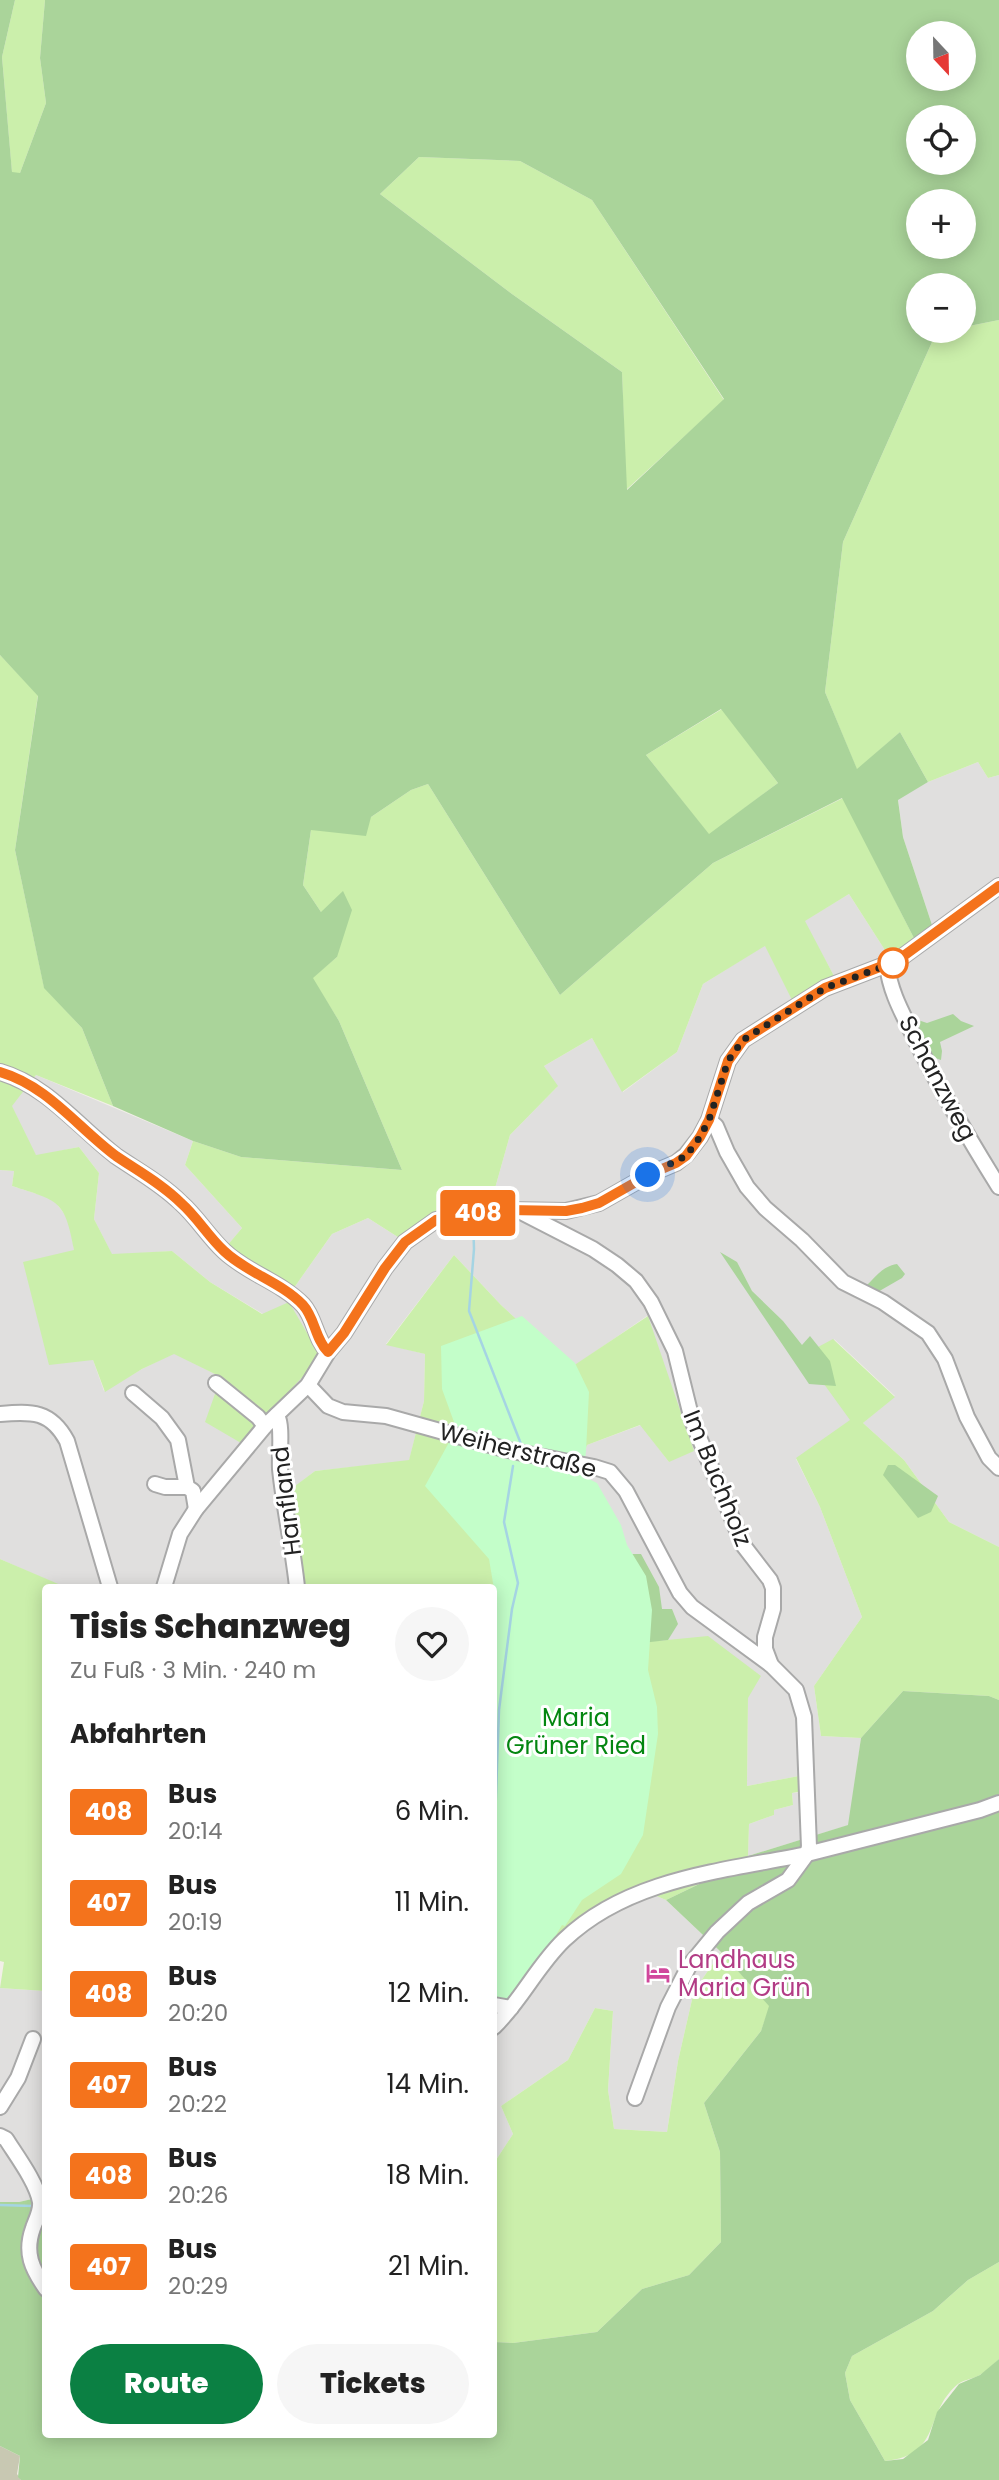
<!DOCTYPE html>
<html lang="de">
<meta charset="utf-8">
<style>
body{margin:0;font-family:Poppins,sans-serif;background:#f6f6f6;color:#222;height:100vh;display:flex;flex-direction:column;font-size:26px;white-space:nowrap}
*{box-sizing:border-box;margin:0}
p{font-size:23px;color:#767676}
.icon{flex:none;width:38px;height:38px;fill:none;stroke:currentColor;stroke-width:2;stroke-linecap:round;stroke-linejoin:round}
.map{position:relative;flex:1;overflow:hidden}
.sheet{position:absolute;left:42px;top:1584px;width:455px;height:854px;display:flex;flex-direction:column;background:#fff;border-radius:7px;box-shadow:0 4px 18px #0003}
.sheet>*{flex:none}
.badge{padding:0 14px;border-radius:5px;font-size:24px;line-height:46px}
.needle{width:46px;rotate:158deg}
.fabs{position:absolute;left:906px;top:21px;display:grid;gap:14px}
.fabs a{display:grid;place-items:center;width:70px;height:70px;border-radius:50%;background:#fff;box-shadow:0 4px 18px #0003;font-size:35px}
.you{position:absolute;width:35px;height:35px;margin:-18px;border:5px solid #fff;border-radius:50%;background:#1a73e8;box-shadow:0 0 0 10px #1a73e833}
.map>.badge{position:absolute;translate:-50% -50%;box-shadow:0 0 0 4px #fff}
h2{padding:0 28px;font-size:26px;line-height:63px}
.round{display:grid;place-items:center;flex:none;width:74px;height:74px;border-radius:37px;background:#f6f6f6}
.overview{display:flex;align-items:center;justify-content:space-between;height:119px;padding:0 28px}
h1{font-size:33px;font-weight:800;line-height:52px}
.action{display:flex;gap:14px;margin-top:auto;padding:14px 28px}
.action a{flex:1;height:80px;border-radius:42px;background:#0b8043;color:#fff;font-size:28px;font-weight:800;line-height:80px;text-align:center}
.action a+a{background:#f6f6f6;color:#222}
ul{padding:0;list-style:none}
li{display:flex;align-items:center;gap:21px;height:91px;padding:0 28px}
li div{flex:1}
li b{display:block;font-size:26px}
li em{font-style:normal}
li .badge{min-width:77px;font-weight:700;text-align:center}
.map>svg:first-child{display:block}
</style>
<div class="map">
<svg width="999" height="2480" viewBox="0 0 999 2480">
<rect width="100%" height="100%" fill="#f2efe8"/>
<g fill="#e0dfde">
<polygon points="978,762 988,778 999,775 999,1547 949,1522 904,1460 863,1423 895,1396 834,1339 851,1420 796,1459 820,1507 862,1617 814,1686 821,1736 861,1738 849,1825 748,1856 749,1824 774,1815 774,1810 793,1805 792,1793 803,1792 804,1775 747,1786 748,1698 657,1641 574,1481 587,1445 641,1425 669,1462 647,1316 570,1369 501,1305 454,1255 386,1344 425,1354 424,1401 409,1461 315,1471 288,1492 306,1587 63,1587 0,1559 0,1170 14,1171 12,1186 53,1199 69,1220 93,1360 104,1391 142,1369 174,1353 221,1377 263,1314 210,1282 172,1251 112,1255 94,1219 99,1173 79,1147 36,1156 11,1105 36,1075 193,1141 185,1165 242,1228 227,1246 291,1292 332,1234 368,1218 401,1239 490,1206 510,1135 557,1087 544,1066 592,1038 623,1092 677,1052 703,984 765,945 834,976 804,921 849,894 890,958 933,928 903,837 898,799 928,782"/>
<polygon points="638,1888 666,1900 721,1952 694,1991 678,2061 667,2132 614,2129 608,2090 613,2011 595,2008 568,2060 501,2106 513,2134 494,2163 494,2019 570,1924"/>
<polygon points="0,1988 45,1991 45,2196 19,2202 0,2202"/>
</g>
<polygon fill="#c8c8b2" points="0,2446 20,2456 17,2474 21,2480 0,2480"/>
<g fill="#cbefab">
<polygon points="15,0 45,0 40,58 46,103 20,173 12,173 2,57"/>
<polygon points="419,157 520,161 592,200 724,400 626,490 622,372 512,294 380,194"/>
<polygon points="999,320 999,775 988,778 978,762 928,782 900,732 857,770 825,692 843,542 936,333 964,331 964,327"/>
<path d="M0 655 38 695 15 850 44 987 82 1028 113 1106 36 1075 12 1106 36 1155 79 1147 99 1173 94 1219 112 1254 172 1251 210 1282 262 1314 289 1302 321 1357 241 1443 205 1422 221 1377 174 1354 142 1369 105 1392 93 1360 49 1365 23 1262 74 1250C65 1199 58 1201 12 1186L14 1171 0 1170Z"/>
<polygon points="722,709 778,783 709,835 646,755"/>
<polygon points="428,784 560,995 713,863 843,798 916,942 890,958 849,894 805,921 834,976 792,1000 765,946 703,984 677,1052 622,1092 592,1038 544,1066 558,1086 510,1135 490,1206 401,1239 368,1218 332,1234 291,1292 226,1247 242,1228 185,1165 193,1141 241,1157 402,1170 339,1021 312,978 337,957 321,912 303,885 311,830 371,817 411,790"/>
<polygon points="454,1255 501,1305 570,1368 648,1316 694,1451 669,1462 640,1425 587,1445 574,1482 657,1641 708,1636 761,1676 748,1698 747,1786 804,1775 803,1791 792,1793 793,1805 774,1810 774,1815 749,1824 748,1856 745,1862 666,1900 638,1888 570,1924 494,2019 494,1587 306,1587 287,1492 315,1471 409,1460 424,1401 425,1354 386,1345"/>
<polygon points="833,1339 895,1397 863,1423 904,1460 949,1522 999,1547 999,1700 989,1696 903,1691 861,1738 821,1736 814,1686 862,1617 820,1507 796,1458 850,1420 803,1355"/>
<path d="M0 1559 63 1586 46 1587C46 1615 43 1642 46 1669L45 1991 0 1988 4 1962 0 1961Z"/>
<polygon points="721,1952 770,2006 761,2031 704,2103 720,2152 721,2242 689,2275 642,2289 597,2332 513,2343 494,2342 494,2163 513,2134 501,2106 568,2060 595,2008 613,2011 608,2090 614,2129 667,2132 678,2061 694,1991"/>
<path d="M999 2262V2359C992 2365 986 2372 978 2376 972 2379 963 2380 958 2384 923 2413 943 2455 885 2461L850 2400 845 2373 852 2356 933 2311 968 2280Z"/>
</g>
<g fill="#aad49a" fill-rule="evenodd">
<path d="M0 0H15L2 57 12 172 20 173 46 103 40 58 45 0H999V320L964 327V285H919V331H945L936 333 843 542 825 692 857 769 900 732 928 782 898 800 903 837 933 928 916 942 842 798 713 863 560 995 428 784 411 790 371 817 366 836 311 830 303 885 321 912 343 891 352 910 337 957 313 978 339 1021 402 1170 241 1157 193 1141 113 1106 82 1028 44 988 15 850 38 696 0 655ZM919 33H964V79H919ZM919 117H964V163H919ZM419 157 520 161 592 200 724 399 627 490 622 372 512 294 380 194ZM919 201H964V247H919ZM721 709 778 783 709 834 646 755Z"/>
<polygon points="953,1014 961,1021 974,1026 940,1042 942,1051 941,1060 929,1056 922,1042 918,1020 927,1023"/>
<polygon points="720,1252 737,1262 752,1291 783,1321 802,1345 810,1336 830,1361 836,1386 809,1384"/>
<path d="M897 1264 905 1274 902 1278 876 1293 866 1286C877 1276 881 1267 897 1264Z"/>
<polygon points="888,1465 895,1465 938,1496 931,1512 918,1518 883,1475"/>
<polygon points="628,1554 641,1554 659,1587 662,1609 672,1609 678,1624 668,1640 642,1643"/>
<polygon points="903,1691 989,1696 999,1700 999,2262 968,2280 933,2311 852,2356 845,2373 850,2400 885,2461 903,2459 928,2440 937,2412 959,2384 980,2375 999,2359 999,2480 21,2480 18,2477 20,2456 0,2446 0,2202 19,2202 45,2196 46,2434 494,2434 494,2342 513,2343 597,2332 642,2289 689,2275 721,2242 720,2152 704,2103 761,2031 769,2006 721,1952 666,1900 745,1862 748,1856 848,1825 861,1738"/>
</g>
<path fill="#c3fec9" d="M522 1316 575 1363 589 1392 586 1451 585 1460 573 1471 597 1483 621 1525 627 1545 646 1576 652 1610 648 1670 657 1707 658 1734 643 1835 621 1874 582 1900 565 1926 562 1925C551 1943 527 1989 510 1998 505 2001 499 2001 494 2001V1611L496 1601 489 1559 425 1486 452 1437 458 1433 442 1389 441 1346Z"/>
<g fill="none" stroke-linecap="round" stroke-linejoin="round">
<g stroke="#a5d4e3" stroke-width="2.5">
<polyline points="473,1217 474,1249 469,1311 521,1444"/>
<polyline points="494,1851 499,1710 512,1609 518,1583 504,1522 513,1466"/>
<polyline points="0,2205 33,2206"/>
</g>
<g stroke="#a9a9a9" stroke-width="18">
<g id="minor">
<path d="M887 965C890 993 904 1016 916 1041 941 1091 969 1139 999 1187"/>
<path d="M0 1072C48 1086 78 1127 116 1156 138 1171 162 1184 181 1203 197 1217 208 1236 224 1251 247 1273 281 1282 303 1305 315 1318 315 1339 328 1352"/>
<polyline points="709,1120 716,1126 727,1152 747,1187 765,1208 802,1240 843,1282 883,1302 928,1333 945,1359 967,1417 989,1458 999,1468"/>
<polyline points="523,1213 593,1249 617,1265 636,1281 651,1302 675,1351 692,1420 743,1545 770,1580 773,1588 773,1609 765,1637 765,1649 771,1665"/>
<polyline points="216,1383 258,1417 265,1426"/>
<polyline points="308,1385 328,1406 343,1412 386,1416 508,1450 594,1467 610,1472 626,1491 680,1593 692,1607 771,1665 796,1690 804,1717 809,1847 807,1854 980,1810 999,1803"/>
<polyline points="133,1393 162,1418 178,1440 187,1487 193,1491 196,1509"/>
<path d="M0 1414C32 1411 51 1411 67 1441L110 1587"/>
<path d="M277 1415C283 1426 279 1454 280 1469 284 1508 293 1548 297 1587"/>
<polyline points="155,1484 165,1487 187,1487"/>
<polyline points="164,1587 180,1534 196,1509 265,1426 308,1385 328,1352 344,1333 385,1268 405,1242 436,1220 465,1214 504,1210 566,1211 599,1203 650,1174 676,1163 686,1155 700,1137 709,1120 728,1061 743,1040 825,988 898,960 999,886"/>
<polyline points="494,2005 511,2008"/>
<path d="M494 2027C521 2001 537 1966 564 1940 629 1878 724 1871 807 1854"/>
<polyline points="635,2098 668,2007 689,1966 717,1932 748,1903 788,1880 807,1854"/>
<polyline points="0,2107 18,2078 33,2039"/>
<path d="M0 2136 6 2139C16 2155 37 2183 40 2202 41 2211 36 2219 33 2228 24 2253 32 2269 46 2289"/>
</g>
</g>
<use href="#minor" stroke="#fff" stroke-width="14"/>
</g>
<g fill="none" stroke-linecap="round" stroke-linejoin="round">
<g stroke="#fff" stroke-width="16">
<path id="line" d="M0 1072C48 1086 77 1127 116 1156 138 1171 162 1184 181 1203 197 1217 208 1236 224 1251 247 1273 281 1282 303 1305 315 1318 315 1339 328 1352L344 1333 385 1268 405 1242 436 1220 465 1214 504 1210 566 1211 582 1208 599 1203 650 1174 676 1163 686 1156 700 1137 709 1120 728 1061 743 1040 825 988 898 960 999 886"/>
</g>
<use href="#line" stroke="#f4731c" stroke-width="10"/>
<polyline stroke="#222" stroke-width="7" stroke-dasharray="0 12.6" points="648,1175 686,1156 700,1137 709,1120 728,1061 743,1040 825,988 893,963"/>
</g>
<defs>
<g id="hotel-bare" transform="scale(1.89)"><path d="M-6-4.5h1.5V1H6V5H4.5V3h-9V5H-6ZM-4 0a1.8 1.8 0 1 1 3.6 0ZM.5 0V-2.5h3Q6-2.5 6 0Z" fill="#d1479c" stroke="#fff" stroke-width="2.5" paint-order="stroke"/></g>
</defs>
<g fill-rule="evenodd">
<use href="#hotel-bare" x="658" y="1973"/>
</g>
<circle fill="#fff" stroke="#f4731c" stroke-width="3.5" cx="893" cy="963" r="14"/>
<g text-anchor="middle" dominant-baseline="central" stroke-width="6" stroke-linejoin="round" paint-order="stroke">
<g font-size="24" fill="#222" stroke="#fff">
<text transform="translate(938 1078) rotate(62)">Schanzweg</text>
<text transform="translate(518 1450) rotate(14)">Weiherstraße</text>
<text transform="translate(718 1478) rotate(68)">Im Buchholz</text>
<text transform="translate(286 1501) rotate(-97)">Hanfland</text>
</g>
<g font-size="24" fill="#048611" stroke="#fff">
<text x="576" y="1717">Maria<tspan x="576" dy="28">Grüner Ried</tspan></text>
</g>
<g font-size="24" fill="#b23c85" stroke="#fff" text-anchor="start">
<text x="678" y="1959">Landhaus<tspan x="678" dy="28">Maria Grün</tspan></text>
</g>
</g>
</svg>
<div class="fabs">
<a><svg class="needle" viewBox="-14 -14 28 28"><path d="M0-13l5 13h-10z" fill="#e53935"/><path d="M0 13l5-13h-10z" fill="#767676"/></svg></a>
<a><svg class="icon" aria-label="locate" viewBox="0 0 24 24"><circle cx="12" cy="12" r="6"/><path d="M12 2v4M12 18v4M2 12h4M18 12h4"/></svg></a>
<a>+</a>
<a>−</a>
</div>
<div class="you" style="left:648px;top:1175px"></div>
<b class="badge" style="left:478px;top:1213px;background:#f4731c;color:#fff">408</b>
<section class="sheet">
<div class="overview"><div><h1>Tisis Schanzweg</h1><p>Zu Fuß · 3 Min. · 240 m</p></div><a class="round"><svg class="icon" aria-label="heart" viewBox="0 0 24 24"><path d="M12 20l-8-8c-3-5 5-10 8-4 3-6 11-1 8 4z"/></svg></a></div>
<h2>Abfahrten</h2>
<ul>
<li><span class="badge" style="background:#f4731c;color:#fff">408</span><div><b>Bus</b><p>20:14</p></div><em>6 Min.</em></li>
<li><span class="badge" style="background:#f4731c;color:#fff">407</span><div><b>Bus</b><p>20:19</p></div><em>11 Min.</em></li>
<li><span class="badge" style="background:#f4731c;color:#fff">408</span><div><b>Bus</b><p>20:20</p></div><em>12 Min.</em></li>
<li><span class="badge" style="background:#f4731c;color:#fff">407</span><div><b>Bus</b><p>20:22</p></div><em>14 Min.</em></li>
<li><span class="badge" style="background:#f4731c;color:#fff">408</span><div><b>Bus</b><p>20:26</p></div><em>18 Min.</em></li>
<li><span class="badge" style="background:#f4731c;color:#fff">407</span><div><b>Bus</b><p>20:29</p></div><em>21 Min.</em></li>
</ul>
<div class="action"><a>Route</a><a>Tickets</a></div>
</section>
</div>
